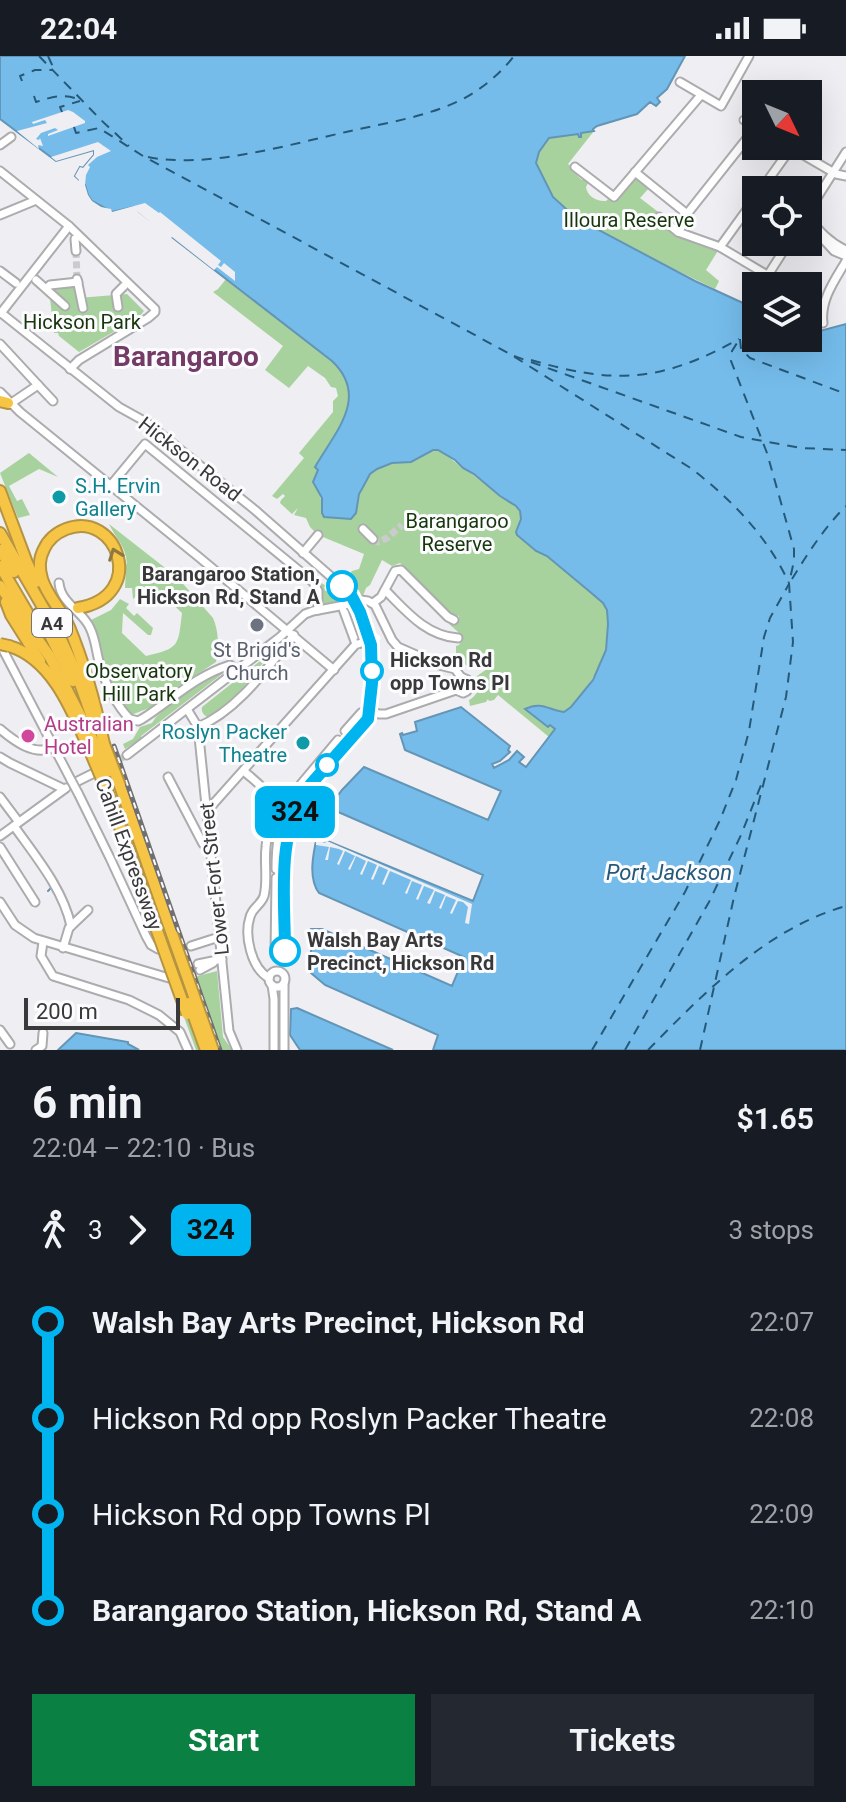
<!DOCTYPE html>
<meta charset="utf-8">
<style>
body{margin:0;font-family:Roboto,sans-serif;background:#242831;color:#f1f3f6;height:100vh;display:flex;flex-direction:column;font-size:30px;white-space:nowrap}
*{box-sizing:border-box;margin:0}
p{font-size:26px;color:#9ea1a6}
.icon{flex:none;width:44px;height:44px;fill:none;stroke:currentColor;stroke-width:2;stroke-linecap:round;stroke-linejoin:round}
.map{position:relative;height:994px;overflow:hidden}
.panel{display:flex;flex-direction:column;background:#171b24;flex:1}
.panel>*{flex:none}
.badge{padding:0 16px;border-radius:12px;font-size:28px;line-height:52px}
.needle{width:52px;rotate:133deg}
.buttons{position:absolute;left:742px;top:24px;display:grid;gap:16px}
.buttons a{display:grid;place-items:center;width:80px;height:80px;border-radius:0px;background:#171b24;box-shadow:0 8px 32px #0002;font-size:40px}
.scale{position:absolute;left:24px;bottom:20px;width:156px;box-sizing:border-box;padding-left:8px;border:4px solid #39393a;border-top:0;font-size:22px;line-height:28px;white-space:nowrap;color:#39393a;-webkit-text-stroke:6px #fcfcff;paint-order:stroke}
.map>.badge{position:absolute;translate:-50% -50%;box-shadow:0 0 0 4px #fff}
.legs{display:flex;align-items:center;gap:12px;height:88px;padding:0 32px;font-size:26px}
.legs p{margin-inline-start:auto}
.headline{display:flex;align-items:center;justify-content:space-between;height:136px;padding:0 32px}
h1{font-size:44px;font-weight:700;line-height:60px}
.action{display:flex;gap:16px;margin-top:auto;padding:16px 32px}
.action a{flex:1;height:92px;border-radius:0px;background:#0b8043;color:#fff;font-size:32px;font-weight:700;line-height:92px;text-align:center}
.action a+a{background:#242831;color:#f1f3f6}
ul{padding:0 32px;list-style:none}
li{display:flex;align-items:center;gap:28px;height:96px;font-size:30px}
li i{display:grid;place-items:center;width:12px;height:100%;margin:0 10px;background:currentColor}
li i::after{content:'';width:20px;height:20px;margin:-10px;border:6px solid;border-radius:50%;background:#171b24}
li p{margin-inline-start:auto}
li:first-child i{background:linear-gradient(#0000 50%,currentColor 0)}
li:last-child i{background:linear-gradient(currentColor 50%,#0000 0)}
.status{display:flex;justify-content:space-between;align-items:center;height:56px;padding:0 40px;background:#171b24;direction:ltr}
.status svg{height:22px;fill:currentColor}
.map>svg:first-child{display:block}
</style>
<div class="status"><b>22:04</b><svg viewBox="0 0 49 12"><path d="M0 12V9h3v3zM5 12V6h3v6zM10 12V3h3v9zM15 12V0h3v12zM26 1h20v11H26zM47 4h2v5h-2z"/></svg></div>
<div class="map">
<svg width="846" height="994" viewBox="0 0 846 994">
<rect width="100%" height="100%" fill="#efeef2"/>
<g fill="#a8d29d">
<path d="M594 75 568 108 573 112 572 115 582 124 585 121 589 125 586 131C587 140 597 146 606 145L635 119 650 131 640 142 661 158 658 161 719 193 706 214 719 225 715 233 619 186 576 162 553 141 536 107 539 96 549 81 578 78 579 81 581 77Z"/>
<path d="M226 223 332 305C370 341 336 376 316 410L318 413 315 430C325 444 319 449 324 461L351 463C359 454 356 444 361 433 372 411 379 411 401 406 413 403 425 396 438 394 449 398 454 407 464 413 479 422 487 429 500 441 507 446 517 448 520 457 523 464 518 469 516 476L517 479 536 495 547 500 603 547C620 576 599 616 581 639 576 644 571 654 563 656 553 659 537 654 526 652L548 671 550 669 555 673 549 681 498 639 494 644 489 645 488 643 486 646 470 650 469 644C478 639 481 630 477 620L494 608 486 601 472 608 470 612 462 606 460 600H456V590L459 589 461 584 458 576 449 568 456 569 459 565V560L450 558 400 507 392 510 382 504 370 529 366 532 363 540 341 546 322 548 320 526 326 530 345 523 352 515 359 513 364 498 323 481 321 482 310 471 306 462 294 459 298 452 292 458 280 447 281 444 285 440 283 438 277 443 272 440 304 402 299 397 333 356V345L338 340 336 332 331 331 325 322 308 310 289 332 265 314 283 290 213 236 218 233Z"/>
<polygon points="77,230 78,242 127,238 144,255 139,261 79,296 59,280 58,277 54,277 49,234"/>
<polygon points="29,397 58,421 39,413 9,430 17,445 22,443 30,459 18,462 0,417"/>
<path d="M74 465C105 463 120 483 127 510 127 491 116 483 109 468L178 522 213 562C219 576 219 592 216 606L176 632 149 652 131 659C111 643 92 589 91 564L111 554 120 543 129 548 126 552 134 560 137 557 153 572 151 579H148L123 557 122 577 146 600C180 592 178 590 182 557L160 536 139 538 133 543 132 532H125L126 512C119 543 113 548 83 559L81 556C113 551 135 522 119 490 115 483 107 477 101 471L49 479 48 478 61 469Z"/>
<path d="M260 605 263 607C249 624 227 654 207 661 203 658 201 656 202 651Z"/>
<polygon points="226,615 141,680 142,682 125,693 123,688 133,683 140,671 152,667 156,661 187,634"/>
<polygon points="217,915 223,981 232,994 196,994 173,931 179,932 188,929 187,923"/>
</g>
<g fill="#75bceb" stroke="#6395b6" stroke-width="2">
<path d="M0 0H685L667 33 657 42 660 46 656 50 650 46 637 58 597 70 593 73 594 75 581 77V81H579L578 78 549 82 539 96 536 107 553 141 576 162 695 225 756 253V282H808V267L810 268V272L820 275 846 268V994H433L438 979 325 929 311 917V873H322L452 930 464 901 319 837C307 821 314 794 318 776L326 778 325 784 473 845 483 819 329 752 342 734 364 711 488 764 501 735 405 694 400 678 402 677 403 679 417 675 415 666 461 651 510 690 508 694 510 696 500 705 492 708 494 712 509 704 517 695 524 701 519 706 526 711 555 673 550 669 548 671 525 653C542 645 548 654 564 656L571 651 593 624 606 594 608 568 607 554 603 547 589 535 547 500 536 495 517 479 516 476 521 463 520 455 516 450 500 440 474 418 463 412 455 404 438 394H433L411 406 392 407 377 413 370 418 363 431 359 438 356 457 351 463 324 461 322 457V442L313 426 318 414 315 411C335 376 370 341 332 305L133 151 112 156 92 145 88 139 85 129 75 120 80 111 83 112 94 99V94L56 105 0 63Z"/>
<polygon points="297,952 393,994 300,994 290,979 291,953"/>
<polygon points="76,977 128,986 128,988 139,994 58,994"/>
</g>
<g fill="#efeef2">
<polygon points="68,54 73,56 85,65 85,67 48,80 48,78 58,74 55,72 41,77 36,83 39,84 40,82 43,90 38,89 39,93 17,75 47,67 45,64 33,68 32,66"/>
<polygon points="98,86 111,95 97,101 88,109 90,111 86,119 85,129 88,139 92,145 101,151 111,153 112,156 145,147 159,157 160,156 221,205 218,209 221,211 224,207 235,216 235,225 217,211 214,214 172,181 169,184 150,169 149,165 138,156 132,155 109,159 89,148 79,128 79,124 75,120 80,111 83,112 94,99 94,94 56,105 51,101"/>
<polygon points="316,784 325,787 327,785 472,848 469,868 465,867 468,851 463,846 458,845 452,858 450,857 456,844 446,840 441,853 439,852 445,839 435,835 430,848 427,847 434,834 424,830 418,844 416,843 422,829 412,825 407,838 405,837 411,824 390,815 384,829 382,828 388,814 379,810 373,824 371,823 377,809 368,805 362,819 360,818 366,805 356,800 350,814 348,813 355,800 345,795 339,809 337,808 343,795 339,793 330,791 328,804 325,804 329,791 316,789"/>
</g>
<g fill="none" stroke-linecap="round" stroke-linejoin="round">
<polyline stroke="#6395b6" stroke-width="2" points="48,835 51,832"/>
<g stroke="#255979" stroke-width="2" stroke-dasharray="10 8" stroke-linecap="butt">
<polyline points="39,0 101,64 129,90"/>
<polyline points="48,0 54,13"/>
<polyline points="22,25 20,20 35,14 53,14"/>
<path d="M34 40 36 46C52 41 64 37 80 44"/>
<polyline points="62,56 60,51 80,45"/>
<path d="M74 71 76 77 99 72 143 100 510 298 692 413C733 445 767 480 789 527"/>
<path d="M148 101C207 113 287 89 346 76 385 67 427 61 463 43 483 32 500 18 514 0"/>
<polyline points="740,283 741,293 750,302 846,338"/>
<polyline points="514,300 741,381 801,392 846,394"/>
<path d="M531 304C616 329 661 326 739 283"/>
<path d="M792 523C808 497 824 472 846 450"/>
<polyline points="592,994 685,836 720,764 736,724 749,675 764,581 770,562 789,528"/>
<polyline points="625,994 709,846 741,779 761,729"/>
<path d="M648 994C704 937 767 872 846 850"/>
<polyline points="700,994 734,841 786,641 793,586 789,527 794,505 794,493 767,397 731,305 732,295 740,282"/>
</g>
<g stroke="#cbcacd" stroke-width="7" stroke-dasharray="7 3.5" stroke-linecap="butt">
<polyline points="76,195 77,223"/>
<polyline points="373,483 378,486 387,482 402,469"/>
<polyline points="338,526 351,539 360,556"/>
<polyline points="108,710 127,699"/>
<polyline points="169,917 198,908"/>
<polyline points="172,922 182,921 200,914"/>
</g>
<g stroke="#acacaf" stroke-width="11">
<g id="minor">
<polyline points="680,26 721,50 749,0"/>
<polyline points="744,64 756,71"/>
<polyline points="0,89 11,81"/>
<polyline points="788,90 836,118 846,120"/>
<polyline points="575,111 614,141 701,39"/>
<polyline points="0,115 69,170 155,253 155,256 148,262 79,304 70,313"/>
<polyline points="635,116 687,158 756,71"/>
<polyline points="761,134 791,92"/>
<polyline points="808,156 846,96"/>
<polyline points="0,159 34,145"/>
<polyline points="659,161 678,176 720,191 767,219"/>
<path d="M808 161C819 175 830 187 846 194"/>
<polyline points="678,176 686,164"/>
<polyline points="75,183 76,195"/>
<polyline points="823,183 834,195 846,200"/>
<polyline points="720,191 756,141"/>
<polyline points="0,215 16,227"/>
<polyline points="77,223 83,252"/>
<polyline points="36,224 65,250"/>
<polyline points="761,230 789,186"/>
<polyline points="47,232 50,229 78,226"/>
<polyline points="118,251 116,238 124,230"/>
<polyline points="0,256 119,351 146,366 255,454 337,526"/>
<polyline points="1,257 69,170"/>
<path d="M823 267C820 244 835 224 846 205"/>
<polyline points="0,288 38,329 10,348"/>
<polyline points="38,329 53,345"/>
<polyline points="0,336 20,356 200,502 334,614"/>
<polyline points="111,429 145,388 313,526 318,535 318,554"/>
<polyline points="363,473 373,483"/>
<polyline points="303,497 318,479"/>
<path d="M59 527C61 548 83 555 90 572 96 584 96 596 100 609 104 625 118 652 130 663L138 665 142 663C172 644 195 620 230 609L237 614"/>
<path d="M385 534C406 555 426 580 458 582"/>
<polyline points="361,544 368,545 375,549 392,584 398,591 439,609 455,613 461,621"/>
<polyline points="373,547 381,541 395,515 401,514 448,561 454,564"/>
<polyline points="342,550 356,588"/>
<polyline points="360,556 368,578"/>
<polyline points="0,588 71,724"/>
<polyline points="456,634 463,637 467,635 470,631 468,624 461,621"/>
<polyline points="187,653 198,671 229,975 237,994"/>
<polyline points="367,654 379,658 386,658 456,634"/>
<path d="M198 671C238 654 267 612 294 579"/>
<path d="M0 673C14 685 35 701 54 691"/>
<polyline points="345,675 361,657 367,654"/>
<polyline points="352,681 368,663 372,627 371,593"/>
<polyline points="127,699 280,581 305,558 313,555 345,549"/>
<polyline points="0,701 10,707 64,733"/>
<path d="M244 715C252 723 265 731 270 742 276 757 267 775 266 791 264 806 268 825 264 840 261 849 252 852 250 861 244 879 251 912 269 922"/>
<polyline points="168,721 203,788 210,789"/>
<polyline points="78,725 92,718"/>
<polyline points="78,737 110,802 146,880 151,889 158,893"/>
<polyline points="0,741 18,765"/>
<polyline points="289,747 296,734 338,684"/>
<polyline points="297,751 310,729 346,689"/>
<polyline points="207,755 356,588"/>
<path d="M14 770C36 801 63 833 71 870"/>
<polyline points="0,780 66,732"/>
<polyline points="0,791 35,846"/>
<path d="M276 813C276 793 278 771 286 753"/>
<polyline points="285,818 285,795 295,757"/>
<polyline points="285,827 285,905"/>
<polyline points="0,846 15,869 34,882 169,922"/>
<polyline points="43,886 41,900 53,920 129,944 159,959 180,976 188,994"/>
<polyline points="191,890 219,881"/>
<polyline points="63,892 69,872 88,854"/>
<polyline points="275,899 276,822"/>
<polyline points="198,908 222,903"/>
<polyline points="200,914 213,907"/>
<circle cx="277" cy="923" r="8"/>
<polyline points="272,929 274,943 274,994"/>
<polyline points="0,974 10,988"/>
<polyline points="36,994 42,990 43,977"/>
<polyline points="284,994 284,927"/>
</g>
</g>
<g stroke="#b49442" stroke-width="14">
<g id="highway">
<polyline points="0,345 8,347"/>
<polyline points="0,435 27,507 36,526"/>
<polyline points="0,477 59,579 76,616 93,664"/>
<polyline points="0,494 14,516"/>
<polyline points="0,510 37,573"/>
<polyline points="0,530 50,601 97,692"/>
<polyline points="6,546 11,559 40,605"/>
<path d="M78 552C149 540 117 453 66 473 56 477 48 484 44 493 39 502 39 513 42 523 47 540 62 554 69 571 85 609 95 647 104 688"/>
<polyline points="39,557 73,625"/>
<path d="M9 590C53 603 73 657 90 695"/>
<polyline points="120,730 172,878"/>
<polyline points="107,735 160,883"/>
</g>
</g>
<use href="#minor" stroke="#fff" stroke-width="7"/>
<use href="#highway" stroke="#f7c546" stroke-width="10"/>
<g stroke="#707072" stroke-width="5">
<polyline id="rail" points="114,690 220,994"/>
</g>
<use href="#rail" stroke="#fcfcff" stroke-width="2" stroke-dasharray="6" stroke-linecap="butt"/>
<g stroke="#acacaf" stroke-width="11" stroke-linecap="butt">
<g id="minor-bridge">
<polyline points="328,532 347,525"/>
<polyline points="345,549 361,544"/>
<polyline points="358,588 377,582"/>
<polyline points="71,724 78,737"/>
</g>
</g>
<g stroke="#b49442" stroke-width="14" stroke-linecap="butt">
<g id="highway-bridge">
<polyline points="0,588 9,590"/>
<polyline points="104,688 120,730"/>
<polyline points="97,692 107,716"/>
<polyline points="90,695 107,735"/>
<polyline points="172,878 213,994"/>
<polyline points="160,883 187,958"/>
<polyline points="189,947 206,994"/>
</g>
</g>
<use href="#minor-bridge" stroke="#fff" stroke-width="7"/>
<use href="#highway-bridge" stroke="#f7c546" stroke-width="10"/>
</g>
<defs><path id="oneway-chevron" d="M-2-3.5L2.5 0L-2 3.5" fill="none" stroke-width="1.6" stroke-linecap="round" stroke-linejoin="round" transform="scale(2)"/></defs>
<use stroke="#8e783f" href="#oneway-chevron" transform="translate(115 498) rotate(-110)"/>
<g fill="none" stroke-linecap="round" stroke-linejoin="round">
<g stroke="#fff" stroke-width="18">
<path id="line-1" d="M285 895C285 840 275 776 310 729L368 663 372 627 371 589 360 556 351 539 342 530"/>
</g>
<use href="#line-1" stroke="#00b5ef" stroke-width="12"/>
</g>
<g fill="#0f9aa8" stroke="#fcfcff" stroke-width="3">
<circle cx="59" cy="441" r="8"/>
<circle cx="303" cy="687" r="8"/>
</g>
<g fill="#fff" stroke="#00b5ef" stroke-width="4">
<circle cx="342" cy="530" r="14"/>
<circle cx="372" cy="615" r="10"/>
<circle cx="327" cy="709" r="10"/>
<circle cx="285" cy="895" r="14"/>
</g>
<circle fill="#6b7280" stroke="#fcfcff" stroke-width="3" cx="257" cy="569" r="8"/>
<circle fill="#d1479c" stroke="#fcfcff" stroke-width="3" cx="28" cy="680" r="8"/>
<g text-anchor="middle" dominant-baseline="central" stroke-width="6" stroke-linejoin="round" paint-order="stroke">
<rect fill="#fcfcff" stroke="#747475" stroke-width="2" x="32" y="553" width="40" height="28" rx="6"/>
<g font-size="18" font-weight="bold" fill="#39393a">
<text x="52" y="567">A4</text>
</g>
<g font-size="20" fill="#16360c" stroke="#fcfcff">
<text x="629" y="164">Illoura Reserve</text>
<text x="82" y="266">Hickson Park</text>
<text x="457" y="465">Barangaroo<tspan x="457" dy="23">Reserve</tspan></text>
<text x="139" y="615">Observatory<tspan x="139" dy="23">Hill Park</tspan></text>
</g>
<g font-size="20" fill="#39393a" stroke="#fcfcff">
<text transform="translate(190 403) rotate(38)">Hickson Road</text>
<text transform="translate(129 798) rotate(70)">Cahill Expressway</text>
<text transform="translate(214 823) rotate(-96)">Lower Fort Street</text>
</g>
<g font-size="20" fill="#0d838f" stroke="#fcfcff" text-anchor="start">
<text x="75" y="430">S.H. Ervin<tspan x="75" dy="23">Gallery</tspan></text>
<text x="287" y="676" text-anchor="end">Roslyn Packer<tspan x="287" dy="23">Theatre</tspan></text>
</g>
<g font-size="20" font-weight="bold" fill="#39393a" stroke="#fcfcff" text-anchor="start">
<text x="320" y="518" text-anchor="end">Barangaroo Station,<tspan x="320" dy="23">Hickson Rd, Stand A</tspan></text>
<text x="390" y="604">Hickson Rd<tspan x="390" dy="23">opp Towns Pl</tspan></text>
<text x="307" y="884">Walsh Bay Arts<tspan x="307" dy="23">Precinct, Hickson Rd</tspan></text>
</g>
<g font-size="20" fill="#5b616d" stroke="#fcfcff">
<text x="257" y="594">St Brigid's<tspan x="257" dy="23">Church</tspan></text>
</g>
<g font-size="20" fill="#b23c85" stroke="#fcfcff" text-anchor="start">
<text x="44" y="668">Australian<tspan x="44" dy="23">Hotel</tspan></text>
</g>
<g font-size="22" font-style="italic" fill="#255979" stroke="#fcfcff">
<text x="669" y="816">Port Jackson</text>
</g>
<g font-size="28" font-weight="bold" fill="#753b67" stroke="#fcfcff">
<text x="186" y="300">Barangaroo</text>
</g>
</g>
</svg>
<div class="buttons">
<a><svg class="needle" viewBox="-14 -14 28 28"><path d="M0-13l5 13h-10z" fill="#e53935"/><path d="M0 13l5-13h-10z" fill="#9ea1a6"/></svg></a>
<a><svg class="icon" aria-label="locate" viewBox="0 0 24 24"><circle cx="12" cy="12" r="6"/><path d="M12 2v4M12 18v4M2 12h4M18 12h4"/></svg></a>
<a><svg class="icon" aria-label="layers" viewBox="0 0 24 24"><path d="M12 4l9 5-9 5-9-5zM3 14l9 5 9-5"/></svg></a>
</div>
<div class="scale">200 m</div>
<b class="badge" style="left:295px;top:756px;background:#00b5ef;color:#111">324</b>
</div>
<section class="panel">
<div class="headline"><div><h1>6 min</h1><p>22:04 – 22:10 · Bus</p></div><b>$1.65</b></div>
<div class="legs"><svg class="icon" aria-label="walk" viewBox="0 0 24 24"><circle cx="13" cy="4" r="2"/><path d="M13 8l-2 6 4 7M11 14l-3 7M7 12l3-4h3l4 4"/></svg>3<svg class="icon" aria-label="forward" viewBox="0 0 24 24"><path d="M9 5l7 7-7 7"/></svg><b class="badge" style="background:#00b5ef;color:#111">324</b><p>3 stops</p></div>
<ul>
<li><i style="color:#00b5ef"></i><b>Walsh Bay Arts Precinct, Hickson Rd</b><p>22:07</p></li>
<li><i style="color:#00b5ef"></i><span>Hickson Rd opp Roslyn Packer Theatre</span><p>22:08</p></li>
<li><i style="color:#00b5ef"></i><span>Hickson Rd opp Towns Pl</span><p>22:09</p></li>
<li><i style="color:#00b5ef"></i><b>Barangaroo Station, Hickson Rd, Stand A</b><p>22:10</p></li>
</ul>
<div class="action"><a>Start</a><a>Tickets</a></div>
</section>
